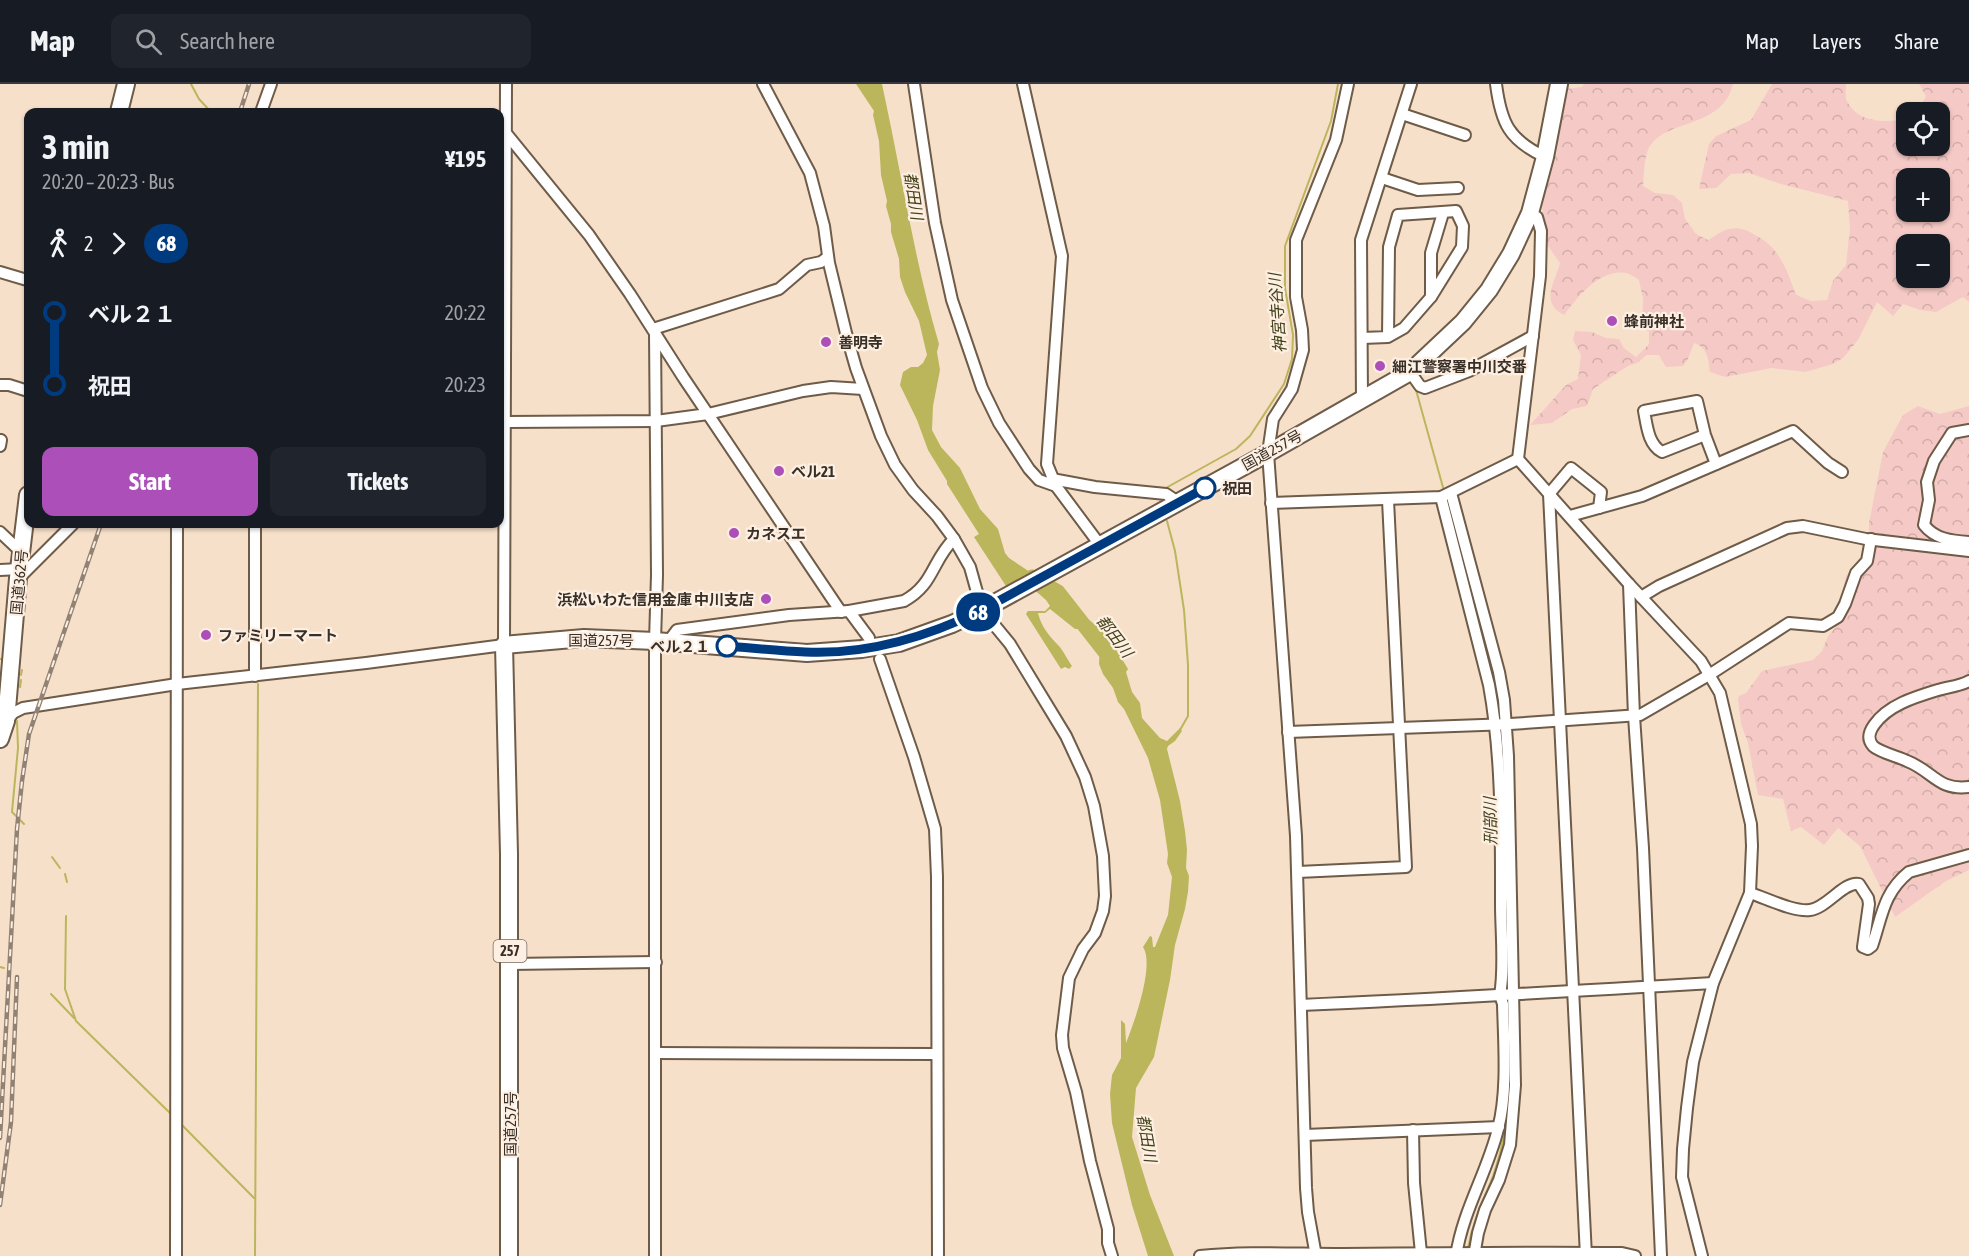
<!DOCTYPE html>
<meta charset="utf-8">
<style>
body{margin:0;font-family:"Asap Condensed","Noto Sans JP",sans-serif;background:#20242c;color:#f1f3f6;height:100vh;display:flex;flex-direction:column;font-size:22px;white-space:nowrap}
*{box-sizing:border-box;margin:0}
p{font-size:20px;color:#9ea1a6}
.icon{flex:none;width:33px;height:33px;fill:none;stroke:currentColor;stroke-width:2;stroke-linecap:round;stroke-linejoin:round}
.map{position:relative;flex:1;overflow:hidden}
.side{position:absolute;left:24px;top:24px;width:480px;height:420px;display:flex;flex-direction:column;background:#171b24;border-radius:12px;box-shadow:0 2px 4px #0004}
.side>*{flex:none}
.badge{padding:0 12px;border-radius:20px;font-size:21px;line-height:39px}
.buttons{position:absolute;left:1896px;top:18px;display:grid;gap:12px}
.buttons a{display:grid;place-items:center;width:54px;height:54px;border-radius:12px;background:#171b24;box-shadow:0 2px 4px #0004;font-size:30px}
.map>.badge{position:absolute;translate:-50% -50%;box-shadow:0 0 0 3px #fff}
.legs{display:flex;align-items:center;gap:9px;height:66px;padding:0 18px;font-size:20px}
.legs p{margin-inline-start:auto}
.summary{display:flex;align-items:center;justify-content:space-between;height:102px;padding:0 18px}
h1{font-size:33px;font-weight:700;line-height:45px}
.button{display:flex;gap:12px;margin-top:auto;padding:12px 18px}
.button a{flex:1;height:69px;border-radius:12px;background:#ad4fb8;color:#fff;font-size:24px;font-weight:700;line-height:69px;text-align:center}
.button a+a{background:#20242c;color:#f1f3f6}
ul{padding:0 18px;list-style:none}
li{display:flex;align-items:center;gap:21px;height:72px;font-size:22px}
li i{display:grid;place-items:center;width:9px;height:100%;margin:0 8px;background:currentColor}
li i::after{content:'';width:15px;height:15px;margin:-8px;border:4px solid;border-radius:50%;background:#171b24}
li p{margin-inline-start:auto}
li:first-child i{background:linear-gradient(#0000 50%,currentColor 0)}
li:last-child i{background:linear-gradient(currentColor 50%,#0000 0)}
header{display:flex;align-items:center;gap:36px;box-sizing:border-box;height:84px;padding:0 30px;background:#171b24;border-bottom:2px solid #363941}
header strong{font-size:28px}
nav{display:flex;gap:33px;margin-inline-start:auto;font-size:21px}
.search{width:420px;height:54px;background:#20242c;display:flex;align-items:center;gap:15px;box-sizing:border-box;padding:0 21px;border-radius:12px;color:#9ea1a6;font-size:22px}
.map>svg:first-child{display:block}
</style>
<header>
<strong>Map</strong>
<div class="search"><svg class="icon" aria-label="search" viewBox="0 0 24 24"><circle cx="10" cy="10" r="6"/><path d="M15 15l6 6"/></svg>Search here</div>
<nav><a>Map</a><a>Layers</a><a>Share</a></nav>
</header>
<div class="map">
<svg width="1969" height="1172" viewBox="0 0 1969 1172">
<defs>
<pattern id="forest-crowns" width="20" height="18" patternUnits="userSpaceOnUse" patternTransform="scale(1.5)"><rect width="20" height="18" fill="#f5c9c5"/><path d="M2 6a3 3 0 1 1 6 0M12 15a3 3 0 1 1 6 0" fill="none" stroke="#d3ada9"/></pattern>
</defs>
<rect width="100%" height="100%" fill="#f7e0ca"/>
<g fill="url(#forest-crowns)" fill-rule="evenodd">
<path d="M1584 0H1733C1722 48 1658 33 1647 69 1644 79 1644 91 1643 102L1655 109 1673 111 1682 119 1685 135 1696 150 1708 156C1714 153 1722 146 1729 145 1739 143 1747 146 1755 151 1780 163 1787 187 1796 211L1811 217 1827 216 1833 197 1846 181 1850 145 1848 117 1781 100 1749 89 1731 90 1716 104 1699 105 1709 60 1716 52 1751 36 1772 0H1846C1846 4 1845 11 1846 15 1856 39 1885 39 1906 35V62H1940V28H1917L1926 12 1919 0H1969V218L1963 213 1936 228 1920 226 1903 220 1893 232 1877 218 1858 256 1843 274 1833 280 1805 288 1772 284 1725 293 1710 288C1708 274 1708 264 1694 259L1688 275 1683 282 1666 283 1659 271H1646L1639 278 1628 282 1593 305 1587 322 1572 325 1552 339 1530 341 1566 301 1578 295 1581 271 1573 256 1575 247 1592 248 1606 254 1619 255 1624 264 1636 273 1649 260V247L1642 245 1643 215 1639 196C1635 193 1630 190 1626 189 1599 185 1578 213 1564 231 1540 218 1554 201 1560 179L1546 159 1541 112 1546 86 1557 69 1558 42 1565 5 1582 3ZM1906 94H1940V128H1906ZM1906 160H1940V194H1906Z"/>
<polygon points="1918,322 1940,330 1969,322 1969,786 1946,797 1895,833 1860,762 1838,744 1824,761 1801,743 1791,747 1783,715 1758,711 1748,659 1741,640 1738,615 1739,612 1746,609 1762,587 1813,576 1822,567 1828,552 1838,540 1840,518 1846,492 1869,462 1869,439 1883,368 1903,331"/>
</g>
<path fill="#bbb65c" d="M856 0H882C901 87 914 175 939 260L937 268 940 286 933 322 932 346 941 363 960 384 980 425 998 445 1005 469 1009 474 1048 500 1056 510 1107 550 1128 585 1126 588 1132 608 1140 619 1142 634 1160 654 1167 657 1180 644 1182 647 1175 657 1168 662 1167 665 1180 717 1185 747 1187 766 1186 784 1189 792 1188 808 1185 825 1175 861 1170 896 1154 973 1136 1004 1132 1053 1150 1111 1174 1172H1148L1132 1121 1112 1039 1110 1010 1112 991 1121 974V936L1125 940 1126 959C1134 939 1155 881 1143 863L1150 852 1152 853 1153 863H1155L1168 831 1172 793 1167 779 1168 770 1160 716 1148 674 1124 625 1118 618 1113 604 1103 590 1099 580 1100 560 1079 545H1075L1050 525 1045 529H1038C1041 542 1049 552 1058 561 1063 566 1067 575 1072 582L1069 585 1065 583 1061 585 1026 530 1028 527H1045L1050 522 1046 516 1031 503 1006 502 974 453 979 450 947 400V397L928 366 917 336 900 301 903 288 911 283H918L923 279 927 271 919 237 905 208 900 193 899 175 891 148V140L886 122 887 117 881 91 879 57 873 31 874 27Z"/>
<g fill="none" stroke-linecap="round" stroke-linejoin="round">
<g stroke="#bbb65c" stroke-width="2">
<polyline points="191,0 199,15 211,28"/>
<polyline points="1416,306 1444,407"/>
<polyline points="1164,405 1236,365 1250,352 1284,300 1292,275 1293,251 1285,204 1285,162 1331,37 1338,0"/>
<polyline points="1167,437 1175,467 1184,526 1188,581 1188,632 1180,646"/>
<polyline points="260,458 260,440"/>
<polyline points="1460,468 1481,540"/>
<polyline points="0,575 2,575"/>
<polyline points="21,591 22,586"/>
<polyline points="20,603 21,596"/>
<polyline points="17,637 18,664 12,728 24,740"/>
<polyline points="52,773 60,784"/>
<polyline points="65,790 67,798"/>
<polyline points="66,832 65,905 76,937 172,1031"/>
<polyline points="0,883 4,884"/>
<polyline points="51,910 74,934"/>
<polyline points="180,1039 254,1114"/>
<path d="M1468 1164C1473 1136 1483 1118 1493 1092 1499 1075 1503 1059 1506 1041"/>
<polyline points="255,1172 258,600"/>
</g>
<polyline stroke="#bbb65c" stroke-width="15" points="1032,493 1058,508 1112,577"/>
<g stroke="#6e5b48" stroke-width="14">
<g id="minor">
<polyline points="763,0 810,89 824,142 829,179 846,249 856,284 881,352 895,381 913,406 937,432 954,455"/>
<polyline points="914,0 935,139 952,216 982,304 999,339 1029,385 1039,396 1056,402"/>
<polyline points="1023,0 1062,172 1047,380 1056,402 1100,461"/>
<path d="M1496 0C1501 39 1509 56 1545 73"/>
<polyline points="261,28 271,0"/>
<polyline points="1402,30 1465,51"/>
<polyline points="505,48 589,151 630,210 683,293 841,528"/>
<polyline points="1382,94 1418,106 1458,104"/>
<polyline points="1530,129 1537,133 1541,147 1540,192 1518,375 1629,500 1701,577 1720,609 1751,740 1752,762 1750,809 1713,899 1693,978 1687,1024 1683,1065 1682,1093 1702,1172"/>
<polyline points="0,188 27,196"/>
<polyline points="1431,213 1431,169 1443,129"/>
<polyline points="653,245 779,205 807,181 821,178 828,173"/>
<polyline points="655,249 657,491 655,557 655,1172"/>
<polyline points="1362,254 1388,253 1404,244 1431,213 1462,163 1463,142 1456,127 1398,131 1389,163 1388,253"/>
<polyline points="1410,288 1420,302 1425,304 1469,287 1533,252"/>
<polyline points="0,301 9,301 28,307"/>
<polyline points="1362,316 1361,156 1411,0"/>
<polyline points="505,338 656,337 708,330 803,307 831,303 863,305"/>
<path d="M1969 346 1952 349 1934 377 1927 398 1929 416 1924 441C1935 455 1951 457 1969 458"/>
<path d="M1705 351 1662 368C1648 360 1647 342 1644 327L1697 317 1705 351 1716 380"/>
<polyline points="0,362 1,356"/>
<polyline points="1052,395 1095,403 1166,410 1178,418"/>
<polyline points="1451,409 1499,588 1504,616 1508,672 1515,1001 1510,1061 1499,1096 1485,1126 1478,1149 1474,1172"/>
<path d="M1441 413 1489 601C1502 672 1501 747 1501 820 1501 849 1505 883 1500 911L1503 920C1504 960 1508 1007 1498 1045 1487 1089 1463 1126 1456 1172"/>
<polyline points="1271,419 1441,413 1518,375"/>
<polyline points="1570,432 1642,412 1793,347 1828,379 1842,388"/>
<polyline points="0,448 21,468"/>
<polyline points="0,486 20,485"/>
<polyline points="19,494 73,440"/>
<polyline points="1629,500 1634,632 1643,764 1661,1172"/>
<polyline points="1641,513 1659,502 1787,444 1803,442 1866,455 1969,467"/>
<path d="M849 527 904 517C934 501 932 476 954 455L970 483 982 526 1010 560 1066 652 1085 693 1094 722 1103 772 1105 812 1103 827 1095 849 1083 865 1069 894 1062 951 1063 964 1076 1008 1090 1077 1108 1145V1159L1112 1172"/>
<polyline points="668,558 677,546 789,531 849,527 869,554"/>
<polyline points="880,575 914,673 935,745 937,793 938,1172"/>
<polyline points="255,592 255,440"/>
<path d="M1969 597C1960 602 1948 603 1938 606 1915 613 1888 621 1874 641 1869 648 1867 655 1873 662 1879 668 1899 673 1907 677 1933 687 1938 707 1969 703"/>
<polyline points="7,637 13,629 23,624 177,600 366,579 504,561 506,0"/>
<polyline points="1288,648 1510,640 1640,631 1709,591 1789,539 1823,542 1838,533 1845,520 1856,489 1867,477 1871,455"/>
<polyline points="1298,788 1406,783 1388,416"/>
<path d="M1750 809C1766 814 1793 828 1810 826 1827 824 1844 797 1859 800L1868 814 1869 820 1863 863 1868 865 1872 862C1882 833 1883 809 1909 788L1969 771"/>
<polyline points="510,880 656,878"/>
<path d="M1301 921C1438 915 1576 907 1713 899"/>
<polyline points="656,969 936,970"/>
<polyline points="1413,1046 1414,1099 1421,1169"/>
<polyline points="1305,1051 1499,1043"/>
<polyline points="176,1172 177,440"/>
<path d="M1200 1172C1248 1167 1294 1170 1342 1170 1436 1169 1529 1168 1622 1169L1635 1172"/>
<polyline points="1316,1172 1308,1128 1306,1104 1296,752 1268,369 1273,335 1292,305 1303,266 1302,246 1296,213 1296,156 1336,56 1348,0"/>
<polyline points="1586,1172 1549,410 1571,384 1601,408 1599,424"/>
</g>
</g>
<g stroke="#6e5b48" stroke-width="20">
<g id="highway">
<polyline points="119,28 126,0"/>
<polyline points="0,655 6,637 18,494 28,411"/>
<polyline points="509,1172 509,770 504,561 584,554 655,557 807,569 862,565 899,559 952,540 982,526 1268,369 1410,288 1463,238 1489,206 1511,170 1530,129 1545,73 1559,0"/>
</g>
</g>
<use href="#minor" stroke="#fff" stroke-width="10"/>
<use href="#highway" stroke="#fff" stroke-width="16"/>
<g stroke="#928274" stroke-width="4.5">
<g id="rail">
<polyline points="240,28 249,0"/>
<polyline points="0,1054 17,745 22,697 29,650 101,440"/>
<polyline points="0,1121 11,1038 17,893"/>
</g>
</g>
<use href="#rail" stroke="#fdefe2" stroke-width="2" stroke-dasharray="7" stroke-linecap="butt"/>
</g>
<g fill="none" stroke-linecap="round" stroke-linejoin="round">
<g stroke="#fff" stroke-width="14">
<path id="line-1" d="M727 562C753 564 779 567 805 568 867 571 927 553 982 526L1205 404"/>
</g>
<use href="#line-1" stroke="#003b80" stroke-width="9"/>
</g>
<g fill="#ad4fb8" stroke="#fdefe2" stroke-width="2">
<circle cx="1612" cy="237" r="6"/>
<circle cx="826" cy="258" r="6"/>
<circle cx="1380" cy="282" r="6"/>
<circle cx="779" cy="387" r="6"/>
<circle cx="734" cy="449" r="6"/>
<circle cx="766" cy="515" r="6"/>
<circle cx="206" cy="551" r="6"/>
</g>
<g fill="#fff" stroke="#003b80" stroke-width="3">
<circle cx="1205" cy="404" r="10"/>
<circle cx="727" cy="562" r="10"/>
</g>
<g text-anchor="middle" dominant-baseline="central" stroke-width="4.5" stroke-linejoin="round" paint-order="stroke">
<rect fill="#fdefe2" stroke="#73695f" stroke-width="1.5" x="493.5" y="856" width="33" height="22" rx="4.5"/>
<g font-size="14" font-weight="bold" fill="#382f27">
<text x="510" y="867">257</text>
</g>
<g font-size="15" font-weight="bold" fill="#382f27" stroke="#fdefe2" text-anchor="start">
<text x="1624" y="237">蜂前神社</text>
<text x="838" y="258">善明寺</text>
<text x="1392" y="282">細江警察署中川交番</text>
<text x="791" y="387">ベル21</text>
<text x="746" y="449">カネスエ</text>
<text x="754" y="515" text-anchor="end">浜松いわた信用金庫 中川支店</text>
<text x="218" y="551">ファミリーマート</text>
</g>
<g font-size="15" fill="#382f27" stroke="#fdefe2">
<text transform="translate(1272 366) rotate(-29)">国道257号</text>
<text transform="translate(19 498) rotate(-85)">国道362号</text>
<text x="601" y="556">国道257号</text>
<text transform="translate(510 1040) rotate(-90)">国道257号</text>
</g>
<g font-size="15" font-weight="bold" fill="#382f27" stroke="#fdefe2" text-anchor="start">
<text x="1222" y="404">祝田</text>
<text x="710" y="562" text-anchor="end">ベル２１</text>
</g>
<g font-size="16" font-style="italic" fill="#45431c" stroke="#fdefe2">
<text transform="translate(914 112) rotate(81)">都田川</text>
<text transform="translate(1277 229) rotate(-94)">神宮寺谷川</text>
<text transform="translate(1115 552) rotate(53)">都田川</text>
<text transform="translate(1490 737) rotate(-91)">刑部川</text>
<text transform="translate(1147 1054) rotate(80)">都田川</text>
</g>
</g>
</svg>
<div class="buttons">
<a><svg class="icon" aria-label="locate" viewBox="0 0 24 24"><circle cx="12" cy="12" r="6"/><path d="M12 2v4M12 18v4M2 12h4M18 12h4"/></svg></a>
<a>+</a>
<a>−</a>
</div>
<b class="badge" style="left:978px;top:528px;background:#003b80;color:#fff">68</b>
<section class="side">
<div class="summary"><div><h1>3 min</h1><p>20:20 – 20:23 · Bus</p></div><b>¥195</b></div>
<div class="legs"><svg class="icon" aria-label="walk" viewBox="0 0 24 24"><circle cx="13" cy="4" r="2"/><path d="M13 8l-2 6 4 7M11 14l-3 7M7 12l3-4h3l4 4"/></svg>2<svg class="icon" aria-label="forward" viewBox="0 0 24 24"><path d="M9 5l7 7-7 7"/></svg><b class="badge" style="background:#003b80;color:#fff">68</b></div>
<ul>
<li><i style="color:#003b80"></i><b>ベル２１</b><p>20:22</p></li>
<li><i style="color:#003b80"></i><b>祝田</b><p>20:23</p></li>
</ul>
<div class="button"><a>Start</a><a>Tickets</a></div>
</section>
</div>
